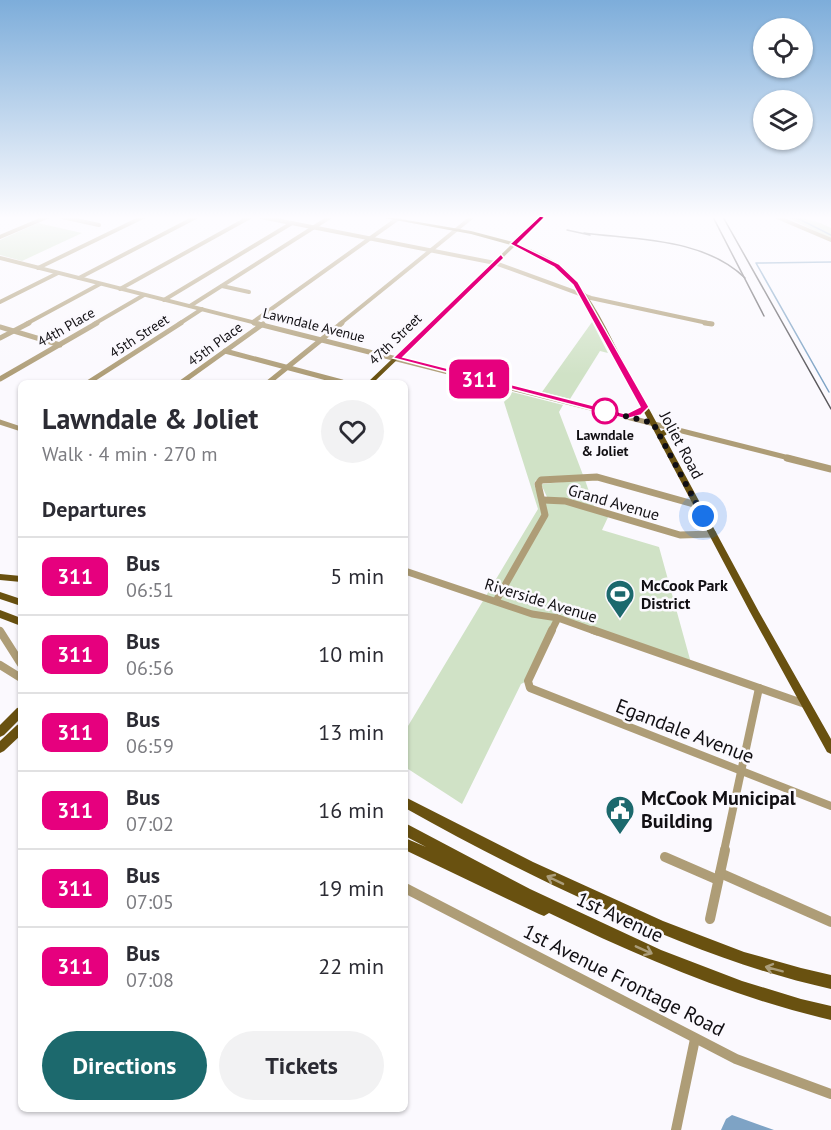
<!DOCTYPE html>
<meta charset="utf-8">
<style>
body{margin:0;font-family:"PT Sans",sans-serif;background:#f2f2f3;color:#2b2b33;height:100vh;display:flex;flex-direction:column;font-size:22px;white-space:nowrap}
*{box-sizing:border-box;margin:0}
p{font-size:20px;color:#7c7c81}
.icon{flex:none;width:33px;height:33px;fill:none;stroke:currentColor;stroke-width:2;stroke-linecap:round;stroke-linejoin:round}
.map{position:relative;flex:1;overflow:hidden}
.details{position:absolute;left:18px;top:380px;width:390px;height:732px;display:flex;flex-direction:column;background:#fff;border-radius:9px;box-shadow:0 2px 4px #0004}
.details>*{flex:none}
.badge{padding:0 12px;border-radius:9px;font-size:21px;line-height:39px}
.buttons{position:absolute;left:753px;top:18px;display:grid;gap:12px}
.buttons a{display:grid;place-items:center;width:60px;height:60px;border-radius:50%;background:#fff;box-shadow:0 2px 4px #0004;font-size:30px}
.you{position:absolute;width:30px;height:30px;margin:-15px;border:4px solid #fff;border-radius:50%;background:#1a73e8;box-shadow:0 0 0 9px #1a73e833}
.map>.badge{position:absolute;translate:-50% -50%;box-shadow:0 0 0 3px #fff}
h2{padding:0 24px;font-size:22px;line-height:54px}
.round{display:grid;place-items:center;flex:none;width:63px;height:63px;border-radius:32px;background:#f2f2f3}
.headline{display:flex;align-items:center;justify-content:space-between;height:102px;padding:0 24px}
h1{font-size:28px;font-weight:800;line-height:45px}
.cta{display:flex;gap:12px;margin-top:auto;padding:12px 24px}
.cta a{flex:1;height:69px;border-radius:36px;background:#1c696d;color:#fff;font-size:24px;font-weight:800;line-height:69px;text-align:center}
.cta a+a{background:#f2f2f3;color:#2b2b33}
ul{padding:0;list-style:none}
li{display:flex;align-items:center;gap:18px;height:78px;padding:0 24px;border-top:2px solid #e1e1e2}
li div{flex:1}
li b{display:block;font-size:22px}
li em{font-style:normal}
li .badge{min-width:66px;font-weight:700;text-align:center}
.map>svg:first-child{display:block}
</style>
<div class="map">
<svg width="831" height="1130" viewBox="0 0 831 1130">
<rect width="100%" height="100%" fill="#fbf9fe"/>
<g fill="#d0e2c6">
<path d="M787 217C804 217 817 221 831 228V239Z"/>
<polygon points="38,223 82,233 22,261 0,255 0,240"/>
<polygon points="592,322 608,353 600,351 570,399 542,392"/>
<polygon points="512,392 563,405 559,412 583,475 536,480 534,484 540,501 556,500 609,515 602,530 659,547 691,663 558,617 527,681 521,684 462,804 405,767 405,731 538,509 504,402"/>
<polygon points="585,480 595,509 547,497 541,484"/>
</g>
<polygon fill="#7ea3c5" points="732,1115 774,1130 721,1130 726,1119"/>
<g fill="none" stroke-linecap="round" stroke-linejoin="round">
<g stroke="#7ea3c5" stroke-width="1.5">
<polyline points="795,217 831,235"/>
<polyline points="829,392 756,263 831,262"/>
</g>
<g stroke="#ae9d77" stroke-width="4">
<polyline points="62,217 99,225"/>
<polyline points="261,217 495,263 591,298 712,324"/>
<polyline points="777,217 831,240"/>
<polyline points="0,237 47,217"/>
<polyline points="0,258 260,324"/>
<polyline points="38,268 143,217"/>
<polyline points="79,278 196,217"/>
<polyline points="222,286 249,292"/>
<polyline points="120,289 250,217"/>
<polyline points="164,300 292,223"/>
<polyline points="0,302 58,273"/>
<polyline points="190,306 330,217"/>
<polyline points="253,322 400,217"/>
<polyline points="26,324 100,284"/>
<polyline points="94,324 144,295"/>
<polyline points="179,324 202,309"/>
<polyline points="340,324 472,217"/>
</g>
<g stroke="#ae9d77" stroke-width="5">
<polyline points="254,323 793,459"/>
<polyline points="705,323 712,324"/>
<polyline points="0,327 60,345"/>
<polyline points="0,338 29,323"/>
<polyline points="225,351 342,382"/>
<polyline points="0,379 97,323"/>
<polyline points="89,382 181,323"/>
<polyline points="182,382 263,324"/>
<polyline points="269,382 342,323"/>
<polyline points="0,422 21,429"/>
</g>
<g stroke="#ae9d77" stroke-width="7">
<polyline points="787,458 831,469"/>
<polyline points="543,500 565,501 680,535 713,534"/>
<polyline points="405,571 532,614 558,618 597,632"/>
<polyline points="496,601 545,515 538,484 541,480 597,477 697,505"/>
<polyline points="551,632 558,618"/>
</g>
<g stroke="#ae9d77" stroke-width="8">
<polyline points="552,630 528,681 530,688 831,806"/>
<polyline points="593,630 805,704"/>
<polyline points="0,631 21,664"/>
<polyline points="0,665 21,678"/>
<polyline points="724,851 759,688"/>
</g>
<g stroke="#ae9d77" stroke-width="10">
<polyline points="665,857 718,880"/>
<polyline points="720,873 831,922"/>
<polyline points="405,888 736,1059 831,1094"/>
<polyline points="710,919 725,850"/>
<polyline points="676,1130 695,1039"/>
</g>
<g fill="#695110" fill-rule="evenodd">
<path d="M379 217H389L471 231 513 242 539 217H544L517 244C536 251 555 259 569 273 593 298 608 332 624 363 636 386 649 408 661 431L673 426 677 428 664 436 759 612 831 739V754L827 752 750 612 644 412 640 415 626 418 622 416 634 411 641 407 595 318 575 287 564 275 553 265 534 254 515 246 374 382H368L511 245 471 234Z"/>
<polygon points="0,574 21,576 21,582 0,580"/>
<polygon points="0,592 21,599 21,606 0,599"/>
<polygon points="0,610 21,618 21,626 0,618"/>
<polygon points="21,707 21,718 4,735 0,737 0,725 17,708"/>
<polygon points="21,723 21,735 4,751 0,753 0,741 17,725"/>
<path d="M405 797 533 862 663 921 744 952 801 968 831 975V989C750 971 675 941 600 907 533 877 469 844 405 808Z"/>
<path d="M405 823 530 889 661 950 742 981 801 999 831 1006V1020C732 997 640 957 549 913L544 916 539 914 405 850V838L426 847 405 836Z"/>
</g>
<g stroke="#5a585c" stroke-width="1.5">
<polyline points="713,217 764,316"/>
<polyline points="723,217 831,409"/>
<polyline points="567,230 590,235"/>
<path d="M584 233C637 240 704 238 745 278"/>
</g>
</g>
<defs><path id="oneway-shaft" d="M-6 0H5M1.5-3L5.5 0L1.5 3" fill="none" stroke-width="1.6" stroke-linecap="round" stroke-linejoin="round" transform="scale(1.5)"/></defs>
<g stroke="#ab9d7b">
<use href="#oneway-shaft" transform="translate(555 880) rotate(-154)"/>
<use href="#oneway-shaft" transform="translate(644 950) rotate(24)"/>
<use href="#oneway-shaft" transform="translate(774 969) rotate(-165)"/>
</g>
<linearGradient id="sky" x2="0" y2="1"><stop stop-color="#7dadda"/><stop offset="0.58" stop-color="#fdfcff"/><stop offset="1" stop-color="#fdfcff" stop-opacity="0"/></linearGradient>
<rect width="831" height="375" fill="url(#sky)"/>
<polygon fill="#e6007e" stroke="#fff" stroke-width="1.5" points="540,216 545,217 518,244 559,264 578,282 649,407 641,415 626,419 393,358 501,254 504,258 403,357 626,414 640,407 573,285 554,267 510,244"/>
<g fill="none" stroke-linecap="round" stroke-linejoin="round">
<polyline stroke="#110f13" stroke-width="6" stroke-dasharray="0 10.8" points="605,411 653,423 703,516"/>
</g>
<defs>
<g id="stadium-pin" transform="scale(1.5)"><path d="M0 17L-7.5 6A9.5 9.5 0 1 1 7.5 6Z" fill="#1c696d" stroke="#fbf9fe"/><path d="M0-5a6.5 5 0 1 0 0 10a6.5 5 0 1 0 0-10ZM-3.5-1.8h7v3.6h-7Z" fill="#fff"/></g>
<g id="civic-pin" transform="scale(1.5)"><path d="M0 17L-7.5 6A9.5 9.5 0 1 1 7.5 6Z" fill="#1c696d" stroke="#fbf9fe"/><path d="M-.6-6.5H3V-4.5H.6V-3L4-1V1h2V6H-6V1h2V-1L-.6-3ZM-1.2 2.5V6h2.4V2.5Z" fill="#fff"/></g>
</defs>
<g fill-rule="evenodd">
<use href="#stadium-pin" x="620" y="594"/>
<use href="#civic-pin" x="620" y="810"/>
</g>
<circle fill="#fff" stroke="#e6007e" stroke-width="3" cx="605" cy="411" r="12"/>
<g text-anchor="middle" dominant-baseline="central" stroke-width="5" stroke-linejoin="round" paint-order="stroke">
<g font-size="14" fill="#110f13" stroke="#fbf9fe">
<text transform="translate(314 325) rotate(14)">Lawndale Avenue</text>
<text transform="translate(66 327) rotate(-30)">44th Place</text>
<text transform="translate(139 336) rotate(-33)">45th Street</text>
<text transform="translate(395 339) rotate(-44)">47th Street</text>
<text transform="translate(215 344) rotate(-36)">45th Place</text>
</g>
<g font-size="14" font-weight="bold" fill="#110f13" stroke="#fbf9fe">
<text x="605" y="435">Lawndale<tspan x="605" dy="16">&amp; Joliet</tspan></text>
</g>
<g font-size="16" fill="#110f13" stroke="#fbf9fe">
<text transform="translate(682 445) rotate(62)">Joliet Road</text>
<text transform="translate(614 502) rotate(16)">Grand Avenue</text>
<text transform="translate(541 600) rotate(17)">Riverside Avenue</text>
</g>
<g font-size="16" font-weight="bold" fill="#110f13" stroke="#fbf9fe" text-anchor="start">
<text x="641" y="585">McCook Park<tspan x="641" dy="18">District</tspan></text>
</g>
<g font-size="20" fill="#110f13" stroke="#fbf9fe">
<text transform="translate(685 731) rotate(21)">Egandale Avenue</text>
<text transform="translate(620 917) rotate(25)">1st Avenue</text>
<text transform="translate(624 980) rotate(27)">1st Avenue Frontage Road</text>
</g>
<g font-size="20" font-weight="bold" fill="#110f13" stroke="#fbf9fe" text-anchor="start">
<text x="641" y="798">McCook Municipal<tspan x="641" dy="23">Building</tspan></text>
</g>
</g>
</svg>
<div class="buttons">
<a><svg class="icon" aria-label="locate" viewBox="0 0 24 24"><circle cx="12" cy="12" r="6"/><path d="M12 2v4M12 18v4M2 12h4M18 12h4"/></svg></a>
<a><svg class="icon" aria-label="layers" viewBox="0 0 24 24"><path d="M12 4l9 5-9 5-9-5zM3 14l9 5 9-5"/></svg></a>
</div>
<div class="you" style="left:703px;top:516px"></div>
<b class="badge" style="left:479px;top:379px;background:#e6007e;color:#fff">311</b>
<section class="details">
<div class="headline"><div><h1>Lawndale &amp; Joliet</h1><p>Walk · 4 min · 270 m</p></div><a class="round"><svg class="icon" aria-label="heart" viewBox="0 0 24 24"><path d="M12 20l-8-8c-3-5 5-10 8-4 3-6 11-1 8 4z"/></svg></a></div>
<h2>Departures</h2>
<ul>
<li><span class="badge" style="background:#e6007e;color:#fff">311</span><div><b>Bus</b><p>06:51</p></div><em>5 min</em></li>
<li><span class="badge" style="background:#e6007e;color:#fff">311</span><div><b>Bus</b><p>06:56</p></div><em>10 min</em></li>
<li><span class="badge" style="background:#e6007e;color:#fff">311</span><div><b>Bus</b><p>06:59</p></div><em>13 min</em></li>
<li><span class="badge" style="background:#e6007e;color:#fff">311</span><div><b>Bus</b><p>07:02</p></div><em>16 min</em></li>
<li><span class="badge" style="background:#e6007e;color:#fff">311</span><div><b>Bus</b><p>07:05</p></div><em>19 min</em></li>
<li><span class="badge" style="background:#e6007e;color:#fff">311</span><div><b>Bus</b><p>07:08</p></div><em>22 min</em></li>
</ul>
<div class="cta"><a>Directions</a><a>Tickets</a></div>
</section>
</div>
